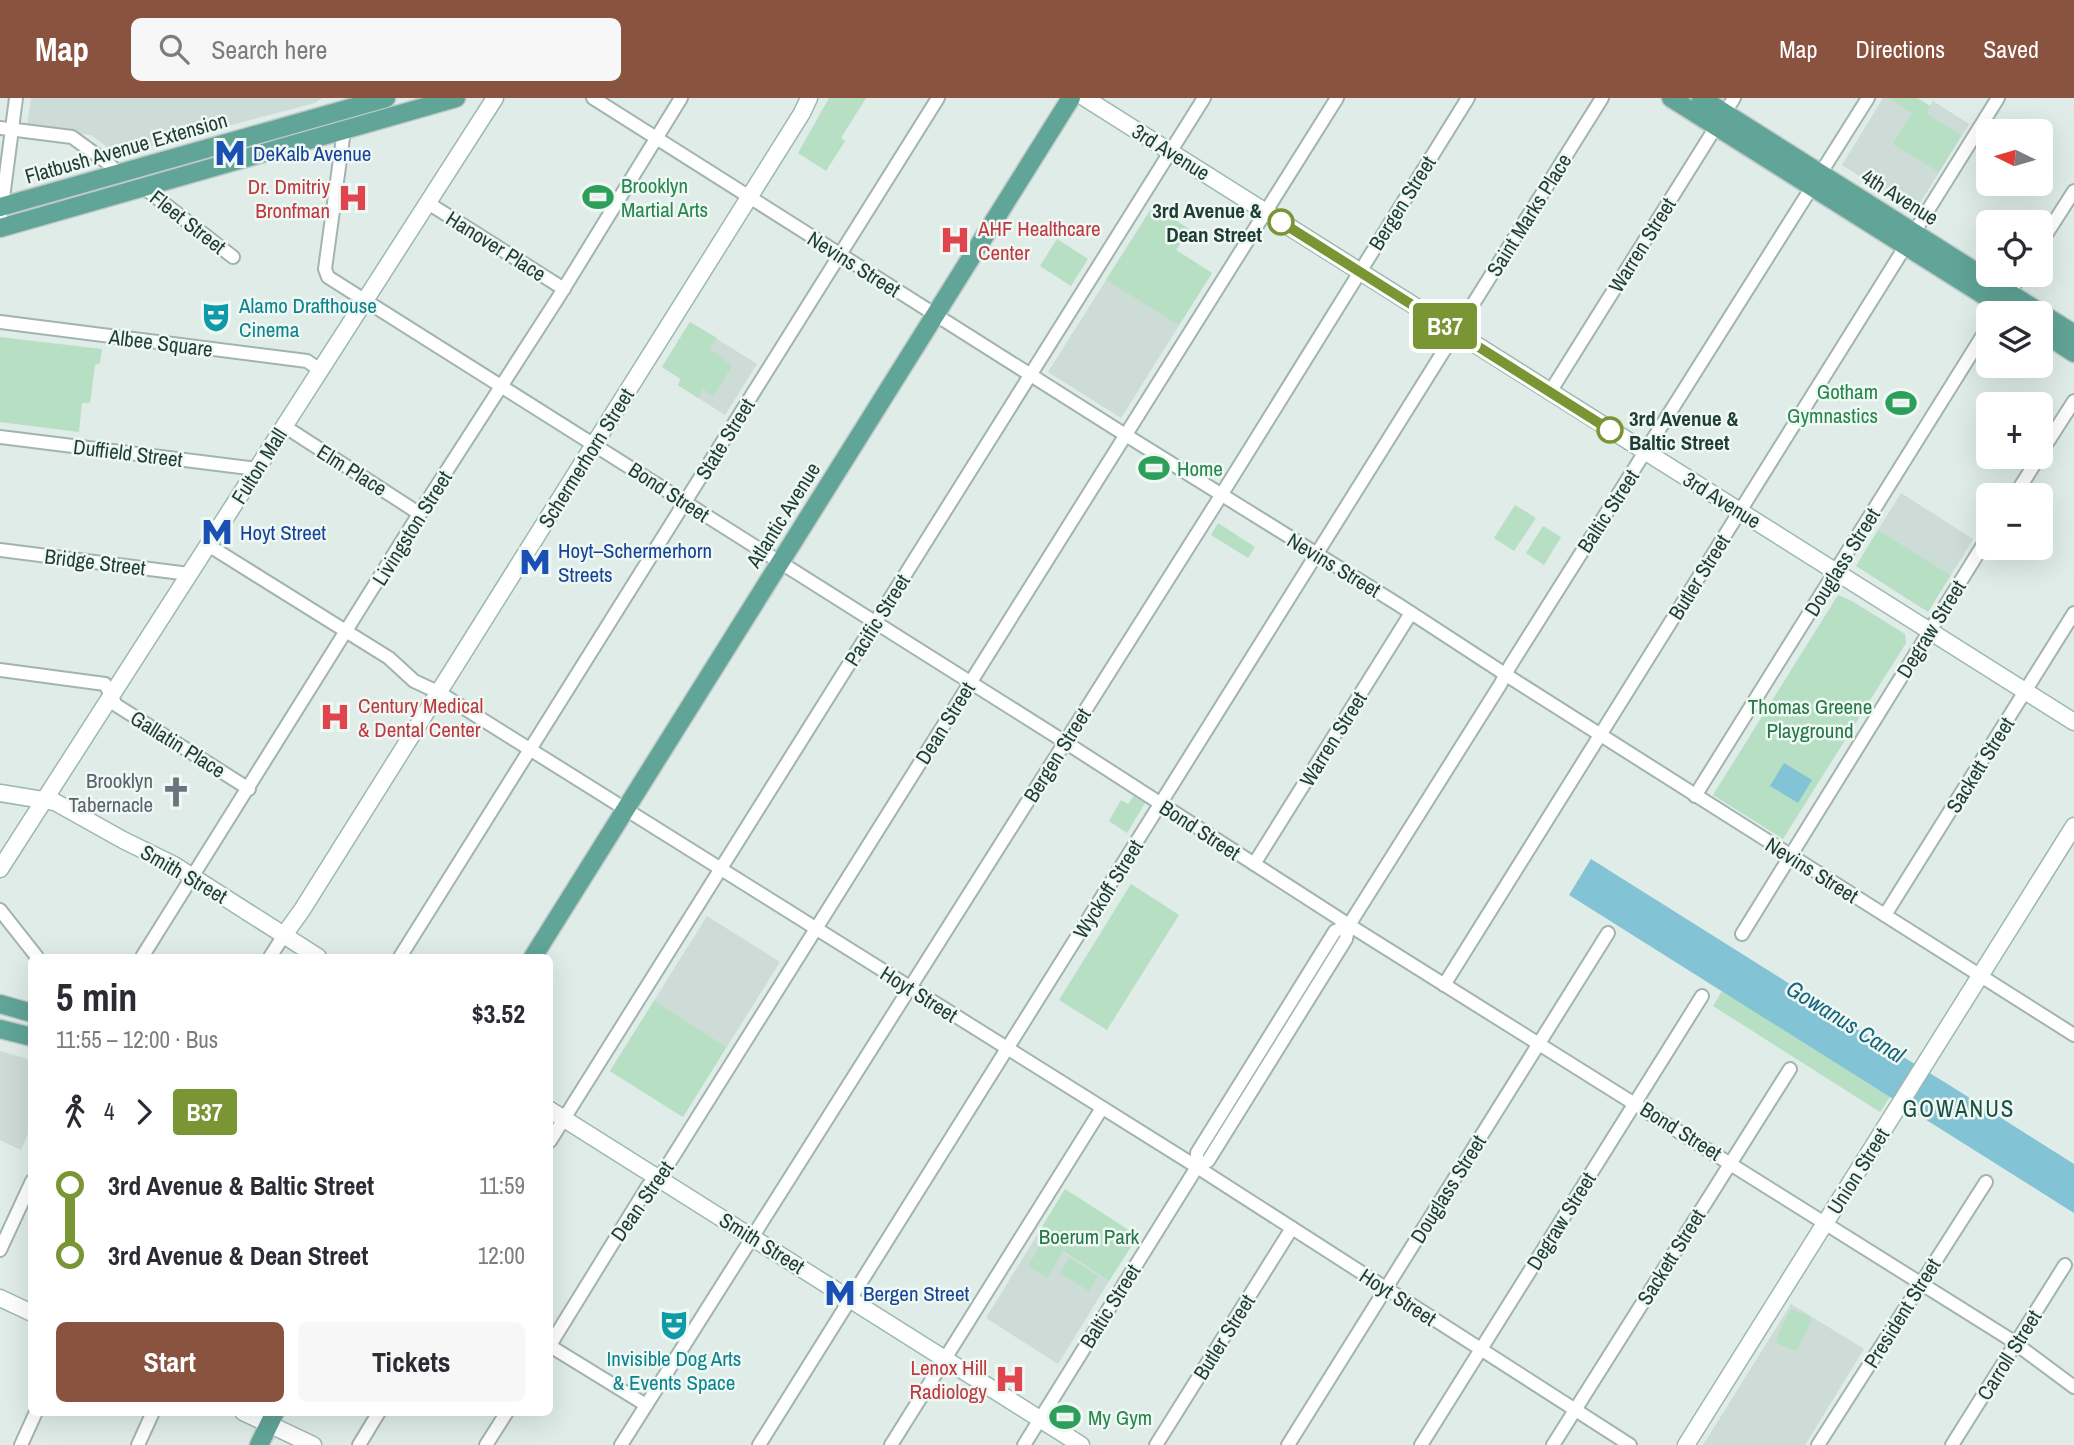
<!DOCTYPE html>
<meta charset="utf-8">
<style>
body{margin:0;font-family:"Archivo Narrow",sans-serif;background:#f7f7f7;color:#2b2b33;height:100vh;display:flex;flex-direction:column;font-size:26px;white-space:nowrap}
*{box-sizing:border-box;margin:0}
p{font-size:23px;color:#7c7c81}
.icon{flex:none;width:38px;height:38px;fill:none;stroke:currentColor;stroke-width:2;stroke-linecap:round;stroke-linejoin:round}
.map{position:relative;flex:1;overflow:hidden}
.panel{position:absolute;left:28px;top:856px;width:525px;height:462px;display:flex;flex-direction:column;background:#fff;border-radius:10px;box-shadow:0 7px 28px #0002}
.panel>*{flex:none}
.badge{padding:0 14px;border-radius:5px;font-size:24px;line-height:46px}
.needle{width:46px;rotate:275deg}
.tools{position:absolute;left:1976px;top:21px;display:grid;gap:14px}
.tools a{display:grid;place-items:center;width:77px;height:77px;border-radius:10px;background:#fff;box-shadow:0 7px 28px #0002;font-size:35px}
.map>.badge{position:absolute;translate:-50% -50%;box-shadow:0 0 0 4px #fff}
.legs{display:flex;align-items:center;gap:10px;height:77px;padding:0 28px;font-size:23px}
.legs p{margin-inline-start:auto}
.head{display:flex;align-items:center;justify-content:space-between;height:119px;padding:0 28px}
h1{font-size:38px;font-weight:700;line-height:52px}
.action{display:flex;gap:14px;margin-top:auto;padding:14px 28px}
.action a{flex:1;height:80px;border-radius:10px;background:#89533f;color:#fff;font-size:28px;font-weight:700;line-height:80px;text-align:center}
.action a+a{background:#f7f7f7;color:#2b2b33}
ul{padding:0 28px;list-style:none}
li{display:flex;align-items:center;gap:24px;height:70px;font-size:26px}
li i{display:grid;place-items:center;width:10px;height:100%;margin:0 9px;background:currentColor}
li i::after{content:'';width:18px;height:18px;margin:-9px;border:5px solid;border-radius:50%;background:#fff}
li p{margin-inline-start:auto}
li:first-child i{background:linear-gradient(#0000 50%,currentColor 0)}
li:last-child i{background:linear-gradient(currentColor 50%,#0000 0)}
header{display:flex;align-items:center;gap:42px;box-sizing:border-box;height:98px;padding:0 35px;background:#89533f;color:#fff}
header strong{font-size:33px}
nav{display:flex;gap:38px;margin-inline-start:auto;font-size:24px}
.search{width:490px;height:63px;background:#f7f7f7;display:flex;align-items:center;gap:18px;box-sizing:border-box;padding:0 24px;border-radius:10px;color:#7c7c81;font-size:26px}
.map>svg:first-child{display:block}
</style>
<header>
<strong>Map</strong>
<div class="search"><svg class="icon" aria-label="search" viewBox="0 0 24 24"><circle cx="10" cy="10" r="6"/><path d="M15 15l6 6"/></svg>Search here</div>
<nav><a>Map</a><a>Directions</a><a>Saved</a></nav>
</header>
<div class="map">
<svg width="2074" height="1347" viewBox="0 0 2074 1347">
<rect width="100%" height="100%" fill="#dfece7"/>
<g fill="#cddcd6">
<polygon points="31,0 322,0 315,5 118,57 91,37 27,28"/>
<polygon points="1883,0 1917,0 1930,8 1933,3 1969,26 1915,113 1842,67"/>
<polygon points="1153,108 1189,131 1176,152 1212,175 1121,320 1048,274"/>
<polygon points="690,224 757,266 725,317 678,287 681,281 662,269"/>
<polygon points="1901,395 1973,441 1951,477 1878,432"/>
<polygon points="707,818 780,864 683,1019 610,973"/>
<polygon points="0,953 31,962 31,1029 21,1052 0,1042"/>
<polygon points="1037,1137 1109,1183 1058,1266 986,1220"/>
<polygon points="1791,1206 1864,1251 1805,1347 1703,1347"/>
</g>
<g fill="#b6dfc4">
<polygon points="829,0 866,0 841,40 845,43 826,73 798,55"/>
<polygon points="1889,0 1917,0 1930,8 1926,15 1961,38 1939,74 1893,46 1912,15"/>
<polygon points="1153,108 1189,131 1176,152 1212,175 1179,227 1106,182"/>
<polygon points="1057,141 1088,161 1071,188 1040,168"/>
<polygon points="690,224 717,240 710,251 732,268 713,298 703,291 698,300 678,287 681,281 662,269"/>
<polygon points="0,239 102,251 100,265 95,267 90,305 82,305 79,334 0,324"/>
<polygon points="1515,407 1536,420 1514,453 1494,440"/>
<polygon points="1218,425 1255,449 1248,460 1211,437"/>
<polygon points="1543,428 1561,439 1544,467 1526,455"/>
<polygon points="1878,432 1951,477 1928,514 1856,468"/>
<polygon points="1838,497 1852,503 1905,536 1906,545 1783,741 1713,697"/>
<polygon points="1134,698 1145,705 1127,735 1109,723 1121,702 1128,706"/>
<polygon points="1131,786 1179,817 1107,932 1059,902"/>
<polygon points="1722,893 1890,999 1880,1014 1713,908"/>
<polygon points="654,903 726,949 683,1019 610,973"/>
<polygon points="1065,1091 1138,1138 1109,1183 1063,1153 1047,1180 1028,1168 1044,1142 1037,1137"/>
<polygon points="1069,1160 1098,1178 1089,1193 1060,1175"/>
<polygon points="1791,1211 1809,1218 1811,1223 1798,1251 1793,1252 1777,1245 1776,1240"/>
</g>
<g fill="#82c3d5">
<polygon points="1784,665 1812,682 1798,705 1770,688"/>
<polygon points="1591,761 1820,905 1821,909 1946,985 2074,1066 2074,1115 1569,797"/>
</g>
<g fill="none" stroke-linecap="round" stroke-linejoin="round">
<g stroke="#a2b4af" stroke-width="16">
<g id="street">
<polyline points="593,0 1116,331 1399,507 1514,582 2074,937"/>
<polyline points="0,30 72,39 109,66 118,75"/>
<polyline points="344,32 325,171 328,179 1065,644 1349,827 2008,1240 2074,1289"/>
<polyline points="143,89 233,159"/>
<polyline points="428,105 564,191"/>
<polyline points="0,123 16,0"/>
<polyline points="2040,146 2074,93"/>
<polyline points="2006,200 2021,177"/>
<polyline points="0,224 307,263 320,272"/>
<polyline points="1550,294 1734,0"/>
<polyline points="284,328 420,416"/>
<polyline points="0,339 257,371"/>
<polyline points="2040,356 2074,303"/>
<polyline points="2015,397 2039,359"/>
<polyline points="208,447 389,560 414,583 440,595 1197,1069 1630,1347"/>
<polyline points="0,452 189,476"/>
<polyline points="0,572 105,586 116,607 249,691"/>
<polyline points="1695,698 1988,229"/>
<polyline points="1254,766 1411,515"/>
<polyline points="0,812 37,859"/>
<polyline points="1885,817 2074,515"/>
<polyline points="1742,836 1988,439"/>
<polyline points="142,859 424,408 558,200 681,0"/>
<polyline points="270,859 284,837"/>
<polyline points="400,859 938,0"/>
<polyline points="1444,887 1998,0"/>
<polyline points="550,1043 1204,0"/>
<polyline points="1197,1069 1197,1055 1335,833 1349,827"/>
<polyline points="0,1152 32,1083"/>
<polyline points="550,1247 648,1088 664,1073 1337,0"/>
<polyline points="550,1248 646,1307"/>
<polyline points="21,1347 36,1314"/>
<polyline points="138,1347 153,1314"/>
<polyline points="359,1347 379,1314"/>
<polyline points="486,1347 507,1314"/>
<polyline points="621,1347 1215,407 1468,0"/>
<polyline points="759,1347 1602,0"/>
<polyline points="891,1347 1102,1010"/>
<polyline points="1024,1347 1197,1069 1208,1063 1346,841 1349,827 1500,587 1510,568 1868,0"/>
<polyline points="1156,1347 1292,1130"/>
<polyline points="1288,1347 1608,835"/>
<polyline points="1421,1347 1702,898"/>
<polyline points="1553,1347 1790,971"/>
<polyline points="1818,1347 1986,1084"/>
<polyline points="1952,1347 2065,1167"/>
</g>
</g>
<g stroke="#9db8b0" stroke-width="19">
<g id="secondary">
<polyline points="1085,0 2074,624"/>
<polyline points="0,695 55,704 123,742 174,767 318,859"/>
<polyline points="0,771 495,0"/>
<polyline points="284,837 302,812 802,15 809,0"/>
<polyline points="550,1012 1081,1347"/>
<polyline points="0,1200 32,1215"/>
<polyline points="243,1314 313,1347"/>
<polyline points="1686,1347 2074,728"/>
</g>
</g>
<g stroke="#c0c9c7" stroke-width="21">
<g id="primary">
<polyline points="1671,0 2012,215"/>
<polyline points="1701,0 2074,236"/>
<polyline points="0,109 386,0"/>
<polyline points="0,130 456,0"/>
<polyline points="2040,233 2074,255"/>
<polyline points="533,859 1071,0"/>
<polyline points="0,906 32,915"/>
<polyline points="0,931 32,939"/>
<polyline points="259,1347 275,1314"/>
</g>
</g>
<use href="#street" stroke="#fff" stroke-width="12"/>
<use href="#secondary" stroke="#fff" stroke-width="16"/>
<use href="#primary" stroke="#60a597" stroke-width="18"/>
</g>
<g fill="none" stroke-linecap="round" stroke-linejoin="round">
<g stroke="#fff" stroke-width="16">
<polyline id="line-1" points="1281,124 1610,332"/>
</g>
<use href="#line-1" stroke="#799534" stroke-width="10"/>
</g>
<defs>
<g id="metro-bare" transform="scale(2.415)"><path d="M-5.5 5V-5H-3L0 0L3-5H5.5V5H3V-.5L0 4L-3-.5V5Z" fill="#1a4fb4" stroke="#f0f8f4" stroke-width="2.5" paint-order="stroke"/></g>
<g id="stadium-bare" transform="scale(2.415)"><path d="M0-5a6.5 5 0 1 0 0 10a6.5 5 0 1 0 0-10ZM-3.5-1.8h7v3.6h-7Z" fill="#2e9e5b" stroke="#f0f8f4" stroke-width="2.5" paint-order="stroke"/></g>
<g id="hospital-bare" transform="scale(2.415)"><path d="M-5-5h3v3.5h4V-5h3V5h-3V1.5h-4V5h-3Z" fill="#e0444e" stroke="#f0f8f4" stroke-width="2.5" paint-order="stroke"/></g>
<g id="theatre-bare" transform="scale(2.415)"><path d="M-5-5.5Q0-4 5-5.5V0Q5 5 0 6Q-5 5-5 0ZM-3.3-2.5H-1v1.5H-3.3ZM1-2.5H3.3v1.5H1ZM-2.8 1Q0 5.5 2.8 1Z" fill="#0f9aa8" stroke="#f0f8f4" stroke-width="2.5" paint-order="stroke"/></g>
<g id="church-bare" transform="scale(2.415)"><path d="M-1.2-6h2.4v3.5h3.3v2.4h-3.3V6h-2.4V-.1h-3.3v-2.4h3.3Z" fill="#6b7280" stroke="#f0f8f4" stroke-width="2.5" paint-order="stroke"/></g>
</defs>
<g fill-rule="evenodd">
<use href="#metro-bare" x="230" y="55"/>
<use href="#stadium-bare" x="598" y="99"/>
<use href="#hospital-bare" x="353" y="100"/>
<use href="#hospital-bare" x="955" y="142"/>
<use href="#theatre-bare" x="216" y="219"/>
<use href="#stadium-bare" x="1901" y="305"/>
<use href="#stadium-bare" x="1154" y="370"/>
<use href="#metro-bare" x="217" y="434"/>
<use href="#metro-bare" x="535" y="464"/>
<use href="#hospital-bare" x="335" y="619"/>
<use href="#church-bare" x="176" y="694"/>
<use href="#metro-bare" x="840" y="1195"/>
<use href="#theatre-bare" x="674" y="1227"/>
<use href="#hospital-bare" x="1010" y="1281"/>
<use href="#stadium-bare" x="1065" y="1319"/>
</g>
<g fill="#fff" stroke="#799534" stroke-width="3.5">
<circle cx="1281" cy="124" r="12"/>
<circle cx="1610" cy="332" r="12"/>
</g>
<g text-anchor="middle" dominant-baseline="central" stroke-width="5" stroke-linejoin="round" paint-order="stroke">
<g font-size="21" fill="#1f3d37" stroke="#f0f8f4">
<text transform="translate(126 50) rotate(-16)">Flatbush Avenue Extension</text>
<text transform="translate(1171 54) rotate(32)">3rd Avenue</text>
<text transform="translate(1900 99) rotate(32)">4th Avenue</text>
<text transform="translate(1402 105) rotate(-58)">Bergen Street</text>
<text transform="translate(1529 117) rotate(-58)">Saint Marks Place</text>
<text transform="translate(188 124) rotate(38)">Fleet Street</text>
<text transform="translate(1642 147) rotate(-58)">Warren Street</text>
<text transform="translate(496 148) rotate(32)">Hanover Place</text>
<text transform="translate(854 166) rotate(32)">Nevins Street</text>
<text transform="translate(161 245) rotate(7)">Albee Square</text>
<text transform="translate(725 341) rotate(-58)">State Street</text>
<text transform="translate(128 355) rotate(7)">Duffield Street</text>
<text transform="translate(586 360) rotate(-58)">Schermerhorn Street</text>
<text transform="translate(259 368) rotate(-58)">Fulton Mall</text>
<text transform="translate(352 372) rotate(32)">Elm Place</text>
<text transform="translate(669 394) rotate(33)">Bond Street</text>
<text transform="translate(1722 402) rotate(32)">3rd Avenue</text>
<text transform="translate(1608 413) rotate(-57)">Baltic Street</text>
<text transform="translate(783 417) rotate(-58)">Atlantic Avenue</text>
<text transform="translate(412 430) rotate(-58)">Livingston Street</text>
<text transform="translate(95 464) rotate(7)">Bridge Street</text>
<text transform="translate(1842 464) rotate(-58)">Douglass Street</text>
<text transform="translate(1334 467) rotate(31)">Nevins Street</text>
<text transform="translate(1699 479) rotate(-58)">Butler Street</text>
<text transform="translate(877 522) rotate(-58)">Pacific Street</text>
<text transform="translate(1931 531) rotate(-58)">Degraw Street</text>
<text transform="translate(945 625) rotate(-58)">Dean Street</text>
<text transform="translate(1333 641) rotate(-58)">Warren Street</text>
<text transform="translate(178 646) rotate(32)">Gallatin Place</text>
<text transform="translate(1057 657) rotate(-58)">Bergen Street</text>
<text transform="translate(1980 667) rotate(-58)">Sackett Street</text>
<text transform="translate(1200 732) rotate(33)">Bond Street</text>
<text transform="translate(1812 772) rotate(32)">Nevins Street</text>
<text transform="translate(184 776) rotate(30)">Smith Street</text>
<text transform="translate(1108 791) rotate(-58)">Wyckoff Street</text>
<text transform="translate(919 896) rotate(32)">Hoyt Street</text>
<text transform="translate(1681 1033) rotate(32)">Bond Street</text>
<text transform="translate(1858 1073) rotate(-58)">Union Street</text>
<text transform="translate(1448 1091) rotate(-58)">Douglass Street</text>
<text transform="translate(642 1103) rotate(-55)">Dean Street</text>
<text transform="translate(1561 1123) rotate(-58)">Degraw Street</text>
<text transform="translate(762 1145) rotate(32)">Smith Street</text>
<text transform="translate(1671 1159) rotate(-58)">Sackett Street</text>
<text transform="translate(1398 1199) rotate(33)">Hoyt Street</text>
<text transform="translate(1110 1208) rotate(-58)">Baltic Street</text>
<text transform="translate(1902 1215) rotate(-58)">President Street</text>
<text transform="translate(1224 1239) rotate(-58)">Butler Street</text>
<text transform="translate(2009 1257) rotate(-58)">Carroll Street</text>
</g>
<g font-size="21" fill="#164399" stroke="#f0f8f4" text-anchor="start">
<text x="253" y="55">DeKalb Avenue</text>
<text x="240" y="434">Hoyt Street</text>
<text x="558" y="452">Hoyt–Schermerhorn<tspan x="558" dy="24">Streets</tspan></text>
<text x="863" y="1195">Bergen Street</text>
</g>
<g font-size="21" fill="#27864d" stroke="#f0f8f4" text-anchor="start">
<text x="621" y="87">Brooklyn<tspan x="621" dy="24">Martial Arts</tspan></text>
<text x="1878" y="293" text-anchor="end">Gotham<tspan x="1878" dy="24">Gymnastics</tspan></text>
<text x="1177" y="370">Home</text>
<text x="1088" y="1319">My Gym</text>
</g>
<g font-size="21" fill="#be3a42" stroke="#f0f8f4" text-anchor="end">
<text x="330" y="88">Dr. Dmitriy<tspan x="330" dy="24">Bronfman</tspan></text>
<text x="978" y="130" text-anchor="start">AHF Healthcare<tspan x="978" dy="24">Center</tspan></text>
<text x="358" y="607" text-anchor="start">Century Medical<tspan x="358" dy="24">&amp; Dental Center</tspan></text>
<text x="987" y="1269">Lenox Hill<tspan x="987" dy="24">Radiology</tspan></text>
</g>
<g font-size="21" font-weight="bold" fill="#1f3d37" stroke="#f0f8f4" text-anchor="end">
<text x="1262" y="112">3rd Avenue &amp;<tspan x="1262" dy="24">Dean Street</tspan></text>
<text x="1629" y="320" text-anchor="start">3rd Avenue &amp;<tspan x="1629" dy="24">Baltic Street</tspan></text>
</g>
<g font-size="21" fill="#0d838f" stroke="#f0f8f4" text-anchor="start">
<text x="239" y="207">Alamo Drafthouse<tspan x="239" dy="24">Cinema</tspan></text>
<text x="674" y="1260" text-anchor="middle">Invisible Dog Arts<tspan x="674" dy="24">&amp; Events Space</tspan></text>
</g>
<g font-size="21" fill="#26774a" stroke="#f0f8f4">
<text x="1810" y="608">Thomas Greene<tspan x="1810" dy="24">Playground</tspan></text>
<text x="1089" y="1138">Boerum Park</text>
</g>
<g font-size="21" fill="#5b616d" stroke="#f0f8f4" text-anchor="end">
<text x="153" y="682">Brooklyn<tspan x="153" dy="24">Tabernacle</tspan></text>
</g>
<g font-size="23" font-style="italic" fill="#15657d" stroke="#f0f8f4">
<text transform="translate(1846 923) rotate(32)">Gowanus Canal</text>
</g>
<g font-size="23" letter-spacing="2" fill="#1a5046" stroke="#f0f8f4">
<text x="1959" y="1010">GOWANUS</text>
</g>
</g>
</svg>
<div class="tools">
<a><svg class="needle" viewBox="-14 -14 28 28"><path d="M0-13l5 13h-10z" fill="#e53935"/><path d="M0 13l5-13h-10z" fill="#7c7c81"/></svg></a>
<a><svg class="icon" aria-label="locate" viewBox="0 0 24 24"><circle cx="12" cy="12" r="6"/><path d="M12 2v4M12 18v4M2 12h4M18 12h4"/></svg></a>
<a><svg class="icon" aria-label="layers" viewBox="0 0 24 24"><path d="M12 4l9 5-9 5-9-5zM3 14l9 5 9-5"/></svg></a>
<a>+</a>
<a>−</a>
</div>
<b class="badge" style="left:1445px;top:228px;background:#799534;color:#fff">B37</b>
<section class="panel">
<div class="head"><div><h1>5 min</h1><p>11:55 – 12:00 · Bus</p></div><b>$3.52</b></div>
<div class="legs"><svg class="icon" aria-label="walk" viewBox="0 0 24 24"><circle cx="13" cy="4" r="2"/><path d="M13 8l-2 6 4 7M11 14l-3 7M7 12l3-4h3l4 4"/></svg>4<svg class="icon" aria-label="forward" viewBox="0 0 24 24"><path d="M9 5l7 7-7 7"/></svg><b class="badge" style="background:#799534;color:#fff">B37</b></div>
<ul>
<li><i style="color:#799534"></i><b>3rd Avenue &amp; Baltic Street</b><p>11:59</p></li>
<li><i style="color:#799534"></i><b>3rd Avenue &amp; Dean Street</b><p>12:00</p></li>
</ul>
<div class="action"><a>Start</a><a>Tickets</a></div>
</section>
</div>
